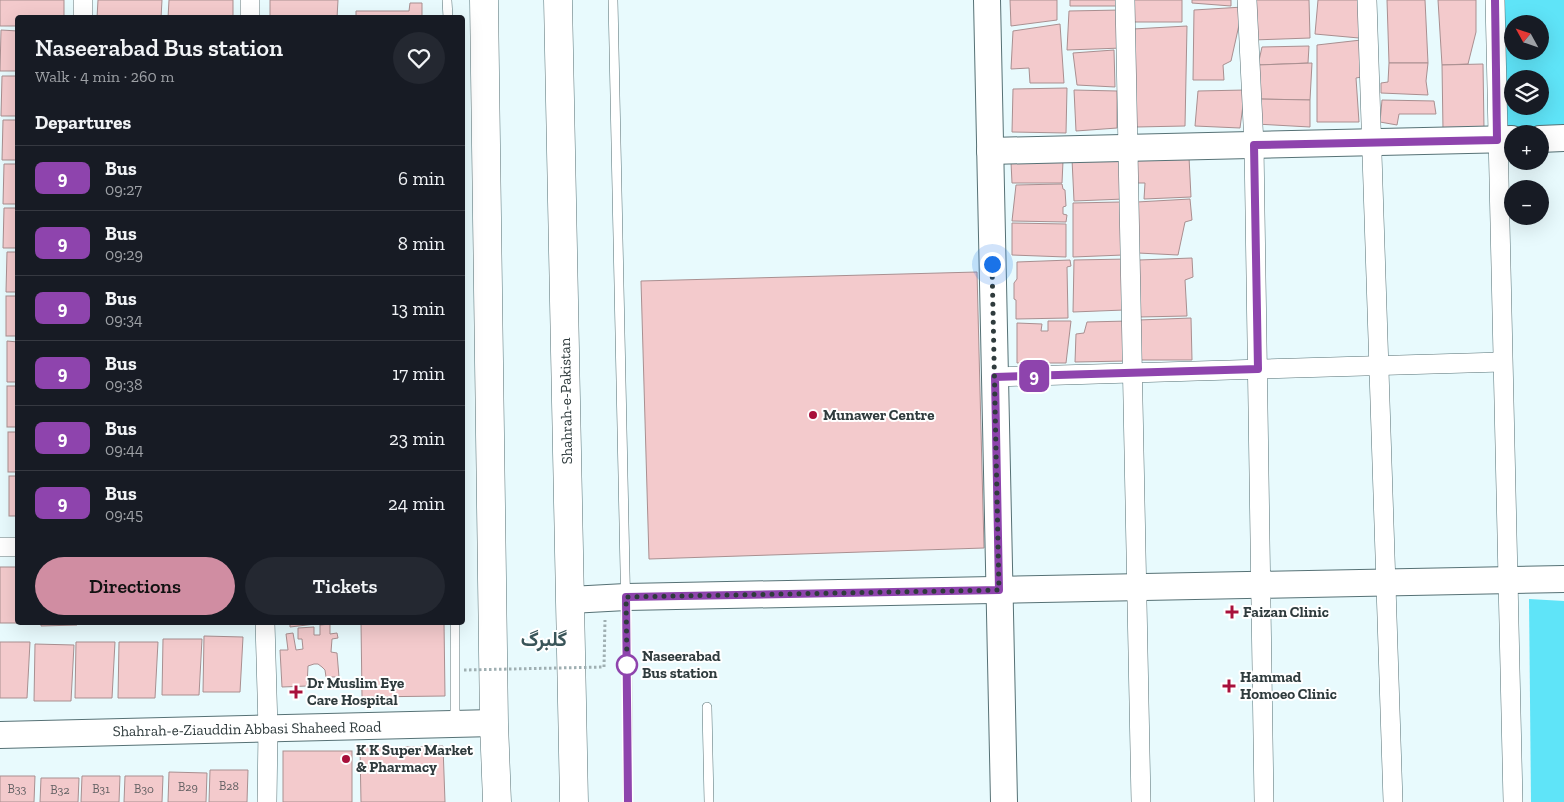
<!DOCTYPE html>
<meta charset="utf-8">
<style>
body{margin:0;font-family:"Zilla Slab",Vazirmatn,serif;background:#242831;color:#f1f3f6;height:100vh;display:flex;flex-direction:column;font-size:19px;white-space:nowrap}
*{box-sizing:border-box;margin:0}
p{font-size:16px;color:#9ea1a6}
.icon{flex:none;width:28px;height:28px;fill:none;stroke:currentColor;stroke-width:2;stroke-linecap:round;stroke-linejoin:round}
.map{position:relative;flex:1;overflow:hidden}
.details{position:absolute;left:15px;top:15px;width:450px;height:610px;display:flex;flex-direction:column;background:#171b24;border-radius:5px;box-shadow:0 5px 20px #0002}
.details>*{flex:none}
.badge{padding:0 10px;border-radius:8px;font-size:18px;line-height:32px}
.needle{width:32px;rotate:310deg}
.fabs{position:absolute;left:1504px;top:15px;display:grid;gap:10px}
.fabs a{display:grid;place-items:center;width:45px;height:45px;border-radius:50%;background:#171b24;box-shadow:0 5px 20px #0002;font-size:25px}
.you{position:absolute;width:25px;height:25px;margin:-12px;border:4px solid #fff;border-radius:50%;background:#1a73e8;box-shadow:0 0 0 8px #1a73e833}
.map>.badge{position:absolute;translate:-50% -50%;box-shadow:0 0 0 2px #fff}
h2{padding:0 20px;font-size:19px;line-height:45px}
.round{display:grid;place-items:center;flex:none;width:52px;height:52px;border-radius:26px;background:#242831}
.head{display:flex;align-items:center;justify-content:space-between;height:85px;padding:0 20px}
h1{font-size:24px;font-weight:600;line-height:38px}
.primary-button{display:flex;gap:10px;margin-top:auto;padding:10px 20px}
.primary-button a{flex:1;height:58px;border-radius:30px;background:#d08da2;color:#111;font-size:20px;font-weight:600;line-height:58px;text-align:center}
.primary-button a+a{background:#242831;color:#f1f3f6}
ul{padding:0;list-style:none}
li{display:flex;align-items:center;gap:15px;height:65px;padding:0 20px;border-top:1px solid #363941}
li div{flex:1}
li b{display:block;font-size:19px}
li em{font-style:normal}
li .badge{min-width:55px;font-weight:700;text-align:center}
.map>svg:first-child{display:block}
</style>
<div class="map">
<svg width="1564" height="802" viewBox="0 0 1564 802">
<rect width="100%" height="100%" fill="#e8fafd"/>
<g fill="#5fe4f8" fill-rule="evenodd">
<path d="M1495 0H1564V138L1540 134H1512L1497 140ZM1512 24H1540V51H1512ZM1512 79H1540V106H1512Z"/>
<polygon points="1529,599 1564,601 1564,802 1531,802"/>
</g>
<g fill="#f3cacc" stroke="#a98f90">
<polygon points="0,0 64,0 64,18 18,18 18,26 0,26"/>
<polygon points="98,0 162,0 161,18 97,18"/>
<polygon points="169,0 233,0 233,18 168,18"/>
<polygon points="270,0 338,0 337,18 270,18"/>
<polygon points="1010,0 1057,0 1057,20 1011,26"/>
<polygon points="1070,0 1117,0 1118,6 1070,6"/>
<polygon points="1134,0 1182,0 1182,22 1133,22"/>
<polygon points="1192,0 1231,0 1231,6 1192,3"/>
<polygon points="1255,0 1309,0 1310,38 1253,40"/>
<polygon points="1318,0 1371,0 1370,39 1315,34"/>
<polygon points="1387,0 1425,0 1428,63 1389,63"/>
<polygon points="1438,0 1476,0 1476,32 1468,64 1442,65"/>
<polygon points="410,3 422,3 422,18 356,18 356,11 409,11"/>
<polygon points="1243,7 1231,61 1223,65 1224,80 1193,80 1194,10"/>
<polygon points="1121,10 1122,48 1067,50 1069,11"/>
<polygon points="1060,24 1064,83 1030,83 1029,68 1011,69 1013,31"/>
<polygon points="1187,26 1185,126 1136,127 1133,29"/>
<polygon points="1,30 18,31 18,71 0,71"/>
<polygon points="1370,39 1367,76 1356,78 1359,122 1317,122 1317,45"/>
<polygon points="1309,46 1308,63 1258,65 1262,47"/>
<polygon points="1114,50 1115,87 1077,85 1073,53"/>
<polygon points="1312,63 1310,100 1258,99 1258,65"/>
<polygon points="1389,63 1428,63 1426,81 1428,95 1381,93 1381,83 1388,82"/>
<polygon points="1483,64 1484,129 1443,130 1442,65"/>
<polygon points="2,76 18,76 18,116 1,116"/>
<polygon points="1067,88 1066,133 1012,132 1013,89"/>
<polygon points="1074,90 1117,91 1117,128 1076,131"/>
<polygon points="1245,90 1240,128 1195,126 1198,91"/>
<polygon points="1258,99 1310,100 1310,127 1256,124"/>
<polygon points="1382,100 1434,101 1436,114 1399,114 1397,125 1380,122"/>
<polygon points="3,120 18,120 18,160 2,160"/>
<polygon points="1189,157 1191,197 1144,199 1145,183 1134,183 1135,160"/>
<polygon points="1123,158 1124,199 1074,201 1072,159"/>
<polygon points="1063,161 1062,183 1012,183 1011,162"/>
<polygon points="4,164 18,164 18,204 3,204"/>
<polygon points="1062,184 1063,189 1065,190 1066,206 1063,207 1063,214 1067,215 1066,222 1012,221 1016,185"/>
<polygon points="1190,199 1192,220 1185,222 1178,255 1138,253 1137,202"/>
<polygon points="1121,202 1123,255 1073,257 1073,203"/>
<polygon points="4,208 18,208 18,248 3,248"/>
<polygon points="1012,223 1066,224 1066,257 1012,255"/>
<polygon points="7,252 18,252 18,292 6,292"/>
<polygon points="1192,258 1193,277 1185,280 1187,316 1138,317 1139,260"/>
<polygon points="1128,259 1124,310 1073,312 1074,260"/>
<polygon points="1070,260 1071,266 1067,267 1068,318 1016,319 1016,300 1014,299 1014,283 1017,279 1017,262"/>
<polygon points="977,272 984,548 649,559 641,281"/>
<rect x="6" y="296" width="12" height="40"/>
<polygon points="1191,318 1192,360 1136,360 1139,320"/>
<polygon points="1048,321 1071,321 1066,363 1017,363 1017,323 1042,324 1041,331 1048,331"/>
<polygon points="1128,321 1127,361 1075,362 1076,334 1084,333 1087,322"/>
<polygon points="7,341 18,342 18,382 7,382"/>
<rect x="7" y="386" width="11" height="41"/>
<rect x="8" y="432" width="10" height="40"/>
<rect x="9" y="476" width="9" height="40"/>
<polygon points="0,567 18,567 18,622 33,623 0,623"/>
<polygon points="41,622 77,622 77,625 41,626"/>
<polygon points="290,622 332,622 290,627"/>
<polygon points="361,622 444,622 445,696 362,697"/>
<polygon points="330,624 330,634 337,633 338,638 332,639 331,652 337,653 339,677 326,677 325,670 322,667 318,664 314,664 308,666 307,686 282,687 280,650 288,650 286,634 293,633 296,650 303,649 302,639 298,639 298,628 314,627 314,635 320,635 320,625"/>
<polygon points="204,636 243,637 240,692 203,692"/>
<polygon points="163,639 202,639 199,695 162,695"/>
<polygon points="0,642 30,642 27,698 0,698"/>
<polygon points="76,642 115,642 112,698 75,698"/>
<polygon points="119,642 158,642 155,698 118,698"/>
<polygon points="35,644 74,645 71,701 34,701"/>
<polygon points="443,746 445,802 361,802 360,748"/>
<rect x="283" y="751" width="69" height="51"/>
<polygon points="210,770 248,770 247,802 209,802"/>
<polygon points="169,772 207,773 206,802 168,802"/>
<polygon points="0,776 35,776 34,802 0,802"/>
<polygon points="82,776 120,776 119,802 81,802"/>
<polygon points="125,776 163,776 162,802 124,802"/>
<polygon points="41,778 79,778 78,802 40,802"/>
</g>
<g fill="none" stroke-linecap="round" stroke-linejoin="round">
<g stroke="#567175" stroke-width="10">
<g id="lane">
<polyline points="447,0 448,18"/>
<polyline points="613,0 627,666 628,802"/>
<polyline points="455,622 455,722"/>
<polyline points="707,707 709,802"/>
</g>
</g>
<g stroke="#567175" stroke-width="20">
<g id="street">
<polyline points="83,0 83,18"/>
<polyline points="250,0 250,18"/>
<polyline points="1125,0 1141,802"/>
<polyline points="1247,0 1254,145 1264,802"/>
<polyline points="1367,0 1393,802"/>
<polyline points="1495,0 1513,802"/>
<polyline points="995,377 1502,362"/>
<polyline points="0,547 18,547"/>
<polyline points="265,622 268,729 267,802"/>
</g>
</g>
<g stroke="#567175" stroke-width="28">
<g id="secondary">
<polyline points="987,0 1004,802"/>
<polyline points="1540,139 1564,138"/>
<polyline points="990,151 1512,139"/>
<polyline points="570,600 626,597 1564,579"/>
<polyline points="0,735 494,723"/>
</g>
</g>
<g stroke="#567175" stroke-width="29">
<g id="highway">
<polyline points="484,0 494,723 497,802"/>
<polyline points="558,0 574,802"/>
</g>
</g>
<polyline stroke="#9fafb2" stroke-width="3" stroke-dasharray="2.5 2.5" stroke-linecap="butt" points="604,667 605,620"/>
<use href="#lane" stroke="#fff" stroke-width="9"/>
<use href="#street" stroke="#fff" stroke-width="19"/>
<use href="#secondary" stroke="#fff" stroke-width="26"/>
<use href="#highway" stroke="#fff" stroke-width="28"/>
<polyline stroke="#9fafb2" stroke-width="3" stroke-dasharray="2.5 2.5" stroke-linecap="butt" points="464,670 604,667"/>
</g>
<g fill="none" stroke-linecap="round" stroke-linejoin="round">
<g stroke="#fff" stroke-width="11">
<polyline id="line" points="628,802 626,597 999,590 995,377 1258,369 1254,145 1497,140 1495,0"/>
</g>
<use href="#line" stroke="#8e44ad" stroke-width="8"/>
<polyline stroke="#2f3b3d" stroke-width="5" stroke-dasharray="0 9" points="627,665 627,666 626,597 999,590 992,264"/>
</g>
<g fill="#a8103b" stroke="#fff" stroke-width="2">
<circle cx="813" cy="415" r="5"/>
<path d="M1229.5 604.5h5v5h5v5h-5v5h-5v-5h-5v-5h5z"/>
<path d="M1226.5 678.5h5v5h5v5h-5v5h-5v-5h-5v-5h5z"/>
<path d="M293.5 684.5h5v5h5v5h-5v5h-5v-5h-5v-5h5z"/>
<circle cx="346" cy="759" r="5"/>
</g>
<circle fill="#fff" stroke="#8e44ad" stroke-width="2.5" cx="627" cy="665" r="10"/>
<g text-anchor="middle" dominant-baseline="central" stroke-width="4" stroke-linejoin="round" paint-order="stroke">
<g font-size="12" fill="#605f61">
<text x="229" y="786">B28</text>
<text x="188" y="787">B29</text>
<text x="17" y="789">B33</text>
<text x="101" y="789">B31</text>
<text x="144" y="789">B30</text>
<text x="60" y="790">B32</text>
</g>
<g font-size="15" fill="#2f3b3d" stroke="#fff">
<text transform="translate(566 401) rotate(-91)">Shahrah-e-Pakistan</text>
<text transform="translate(247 729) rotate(-1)">Shahrah-e-Ziauddin Abbasi Shaheed Road</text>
</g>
<g font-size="15" font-weight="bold" fill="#2f3b3d" stroke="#fff" text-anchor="start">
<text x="823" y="415">Munawer Centre</text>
<text x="1243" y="612">Faizan Clinic</text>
<text x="1240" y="677">Hammad<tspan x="1240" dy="17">Homoeo Clinic</tspan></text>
<text x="307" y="683">Dr Muslim Eye<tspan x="307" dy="17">Care Hospital</tspan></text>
<text x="356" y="750">K K Super Market<tspan x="356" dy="17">&amp; Pharmacy</tspan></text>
</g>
<g font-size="15" font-weight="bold" fill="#2f3b3d" stroke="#fff" text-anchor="start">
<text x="642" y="656">Naseerabad<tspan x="642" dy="17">Bus station</tspan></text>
</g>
<g font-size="20" font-weight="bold" fill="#3a5559" stroke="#fff">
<text x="544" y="639">گلبرگ</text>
</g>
</g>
</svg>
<div class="fabs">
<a><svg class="needle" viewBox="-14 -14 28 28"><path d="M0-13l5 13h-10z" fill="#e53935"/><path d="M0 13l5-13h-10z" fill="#9ea1a6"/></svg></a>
<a><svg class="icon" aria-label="layers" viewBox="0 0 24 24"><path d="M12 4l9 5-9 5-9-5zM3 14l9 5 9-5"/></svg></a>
<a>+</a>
<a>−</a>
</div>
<div class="you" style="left:992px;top:264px"></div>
<b class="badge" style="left:1034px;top:376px;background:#8e44ad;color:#fff">9</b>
<section class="details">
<div class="head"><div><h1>Naseerabad Bus station</h1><p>Walk · 4 min · 260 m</p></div><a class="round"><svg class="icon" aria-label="heart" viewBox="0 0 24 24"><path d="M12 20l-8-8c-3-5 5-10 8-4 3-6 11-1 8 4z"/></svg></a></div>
<h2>Departures</h2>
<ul>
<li><span class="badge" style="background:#8e44ad;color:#fff">9</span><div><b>Bus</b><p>09:27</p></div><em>6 min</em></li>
<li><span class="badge" style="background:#8e44ad;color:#fff">9</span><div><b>Bus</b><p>09:29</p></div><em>8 min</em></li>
<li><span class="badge" style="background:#8e44ad;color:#fff">9</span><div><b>Bus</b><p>09:34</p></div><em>13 min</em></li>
<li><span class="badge" style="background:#8e44ad;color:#fff">9</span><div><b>Bus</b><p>09:38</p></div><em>17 min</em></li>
<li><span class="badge" style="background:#8e44ad;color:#fff">9</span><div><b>Bus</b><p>09:44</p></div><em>23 min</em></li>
<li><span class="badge" style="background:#8e44ad;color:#fff">9</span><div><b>Bus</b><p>09:45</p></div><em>24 min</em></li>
</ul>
<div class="primary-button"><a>Directions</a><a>Tickets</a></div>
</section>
</div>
